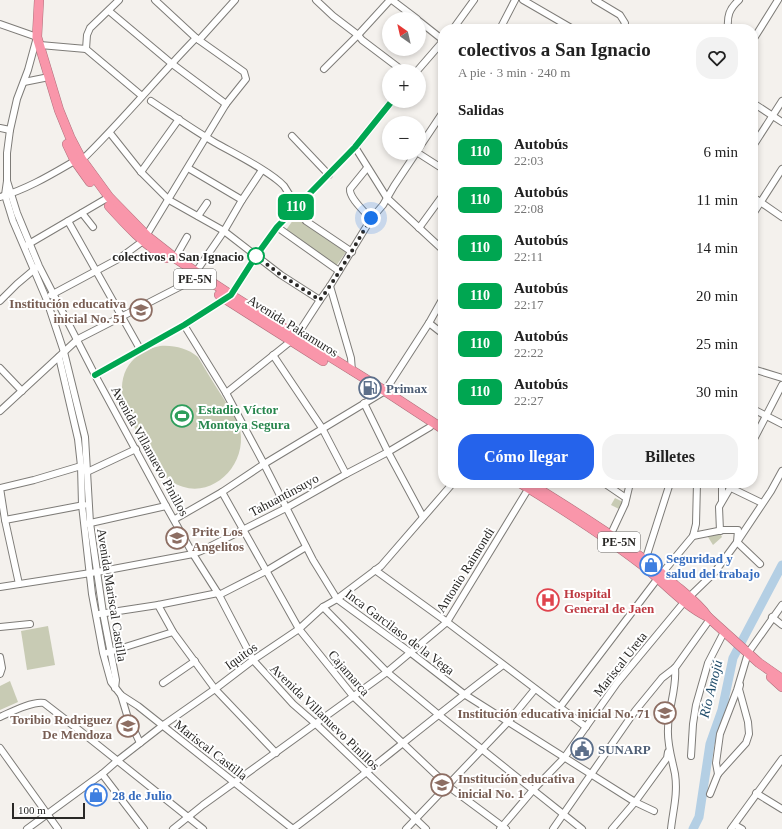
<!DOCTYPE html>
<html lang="es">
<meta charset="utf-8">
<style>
body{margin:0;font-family:"Times New Roman",serif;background:#f2f2f2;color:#222;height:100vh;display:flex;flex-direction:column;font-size:15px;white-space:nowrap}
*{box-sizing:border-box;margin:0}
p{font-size:13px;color:#767676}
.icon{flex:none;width:22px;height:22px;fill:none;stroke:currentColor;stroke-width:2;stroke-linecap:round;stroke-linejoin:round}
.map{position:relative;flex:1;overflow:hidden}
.panel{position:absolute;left:438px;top:24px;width:320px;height:464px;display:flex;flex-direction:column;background:#fff;border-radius:16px;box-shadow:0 2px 6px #0003}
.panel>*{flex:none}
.badge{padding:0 8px;border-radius:6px;font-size:14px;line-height:26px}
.needle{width:26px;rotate:326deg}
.buttons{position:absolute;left:382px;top:12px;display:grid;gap:8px}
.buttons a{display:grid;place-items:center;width:44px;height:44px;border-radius:50%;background:#fff;box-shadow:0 2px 6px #0003;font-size:20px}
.scale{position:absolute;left:12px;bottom:10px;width:73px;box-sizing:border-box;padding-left:4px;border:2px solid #292826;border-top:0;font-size:11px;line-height:14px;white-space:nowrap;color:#292826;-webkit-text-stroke:3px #fff;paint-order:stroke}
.you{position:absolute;width:20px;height:20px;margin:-10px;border:3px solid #fff;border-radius:50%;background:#1a73e8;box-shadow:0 0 0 6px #1a73e833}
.map>.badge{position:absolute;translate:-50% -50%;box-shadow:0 0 0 2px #fff}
h2{padding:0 20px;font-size:15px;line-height:36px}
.round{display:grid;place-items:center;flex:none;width:42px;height:42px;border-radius:16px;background:#f2f2f2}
.headline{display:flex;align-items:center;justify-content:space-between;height:68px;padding:0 20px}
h1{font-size:19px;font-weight:700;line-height:30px}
.action{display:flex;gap:8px;margin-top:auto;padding:8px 20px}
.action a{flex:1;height:46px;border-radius:16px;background:#2563eb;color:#fff;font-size:16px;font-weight:700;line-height:46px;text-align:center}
.action a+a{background:#f2f2f2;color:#222}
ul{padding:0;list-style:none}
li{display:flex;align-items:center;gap:12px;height:48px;padding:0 20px}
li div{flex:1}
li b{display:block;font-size:15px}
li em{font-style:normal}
li .badge{min-width:44px;font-weight:700;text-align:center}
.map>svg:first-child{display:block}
</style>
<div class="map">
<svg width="782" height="829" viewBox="0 0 782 829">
<rect width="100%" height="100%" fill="#f4f1ed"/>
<g fill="#c8cbb4">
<polygon points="296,216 346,252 336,266 286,230"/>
<path d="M160 346C174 345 187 348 198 357 207 373 217 388 227 404 231 410 237 417 239 425 251 465 208 506 171 481 151 467 137 431 126 410 115 379 127 353 160 346Z"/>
<polygon points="615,498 623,502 619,509 611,505"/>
<polygon points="720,533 722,537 713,545 708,537"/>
<polygon points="48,626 55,665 27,670 21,631"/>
<polygon points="10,681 18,702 0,710 0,686"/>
</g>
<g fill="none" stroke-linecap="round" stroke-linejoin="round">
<polyline stroke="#b4cfe4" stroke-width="9" points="693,829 699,817 710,744 722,710 733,658 782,565"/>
<g stroke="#7e7c78" stroke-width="8">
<g id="minor">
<polyline points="119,0 90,28 87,35 86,49 142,96"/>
<polyline points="316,0 333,16 358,35 324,69"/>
<polyline points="390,0 358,35 362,40 403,71"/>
<polyline points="392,0 417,19"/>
<polyline points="523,0 573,29"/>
<polyline points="595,0 620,15 625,23 623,29"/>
<polyline points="109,11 171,63 226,104"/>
<polyline points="419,21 443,40"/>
<polyline points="0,24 37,37 28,70 17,99 10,130 7,153 7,181 5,195 13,221 46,298 64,352 85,437 90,523 103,613 116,680 115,688"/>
<polyline points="453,29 474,0"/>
<polyline points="500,29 515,0"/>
<path d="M728 29C727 16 729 9 739 0"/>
<polyline points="199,40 235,0"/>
<polyline points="753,40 778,0"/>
<polyline points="40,45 86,49"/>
<polyline points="417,71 443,41"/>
<polyline points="24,82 44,78"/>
<path d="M151 101C172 115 192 129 214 142 233 153 270 171 284 186L306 221 352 252"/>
<polyline points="753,103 782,122"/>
<polyline points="0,128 10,130"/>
<polyline points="110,133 141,172 169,200 224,231 281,275 320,300"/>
<polyline points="292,136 329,175"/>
<polyline points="753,146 782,101"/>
<polyline points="355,147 387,198 443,250"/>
<polyline points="419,148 443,112"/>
<polyline points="418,153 443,169"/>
<path d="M82 160C122 121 157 78 196 38L155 0"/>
<polyline points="188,168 242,200"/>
<path d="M367 168 350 189C349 198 365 212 371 219"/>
<polyline points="141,172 179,119"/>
<polyline points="7,181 17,213 39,266 95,375 166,506 193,554 219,595 253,660 293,704 316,724 426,829"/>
<path d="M0 197C28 189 52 174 78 159"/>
<polyline points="753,197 782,217"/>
<polyline points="82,213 93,227"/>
<polyline points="753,214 782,169"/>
<polyline points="198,216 207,203"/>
<polyline points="68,221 140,349"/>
<polyline points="277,227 339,271"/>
<polyline points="419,228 443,195"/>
<polyline points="27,245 109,197"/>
<polyline points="175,258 187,237"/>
<polyline points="330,286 351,358 352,371"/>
<polyline points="51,295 120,258 143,241 226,104 246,79 244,72 196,38"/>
<polyline points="0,301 17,284 36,268"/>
<polyline points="429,323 443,334"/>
<polyline points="184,325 226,393 264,464 313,560 337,599 411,653 464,694 635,802 654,811"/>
<polyline points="273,355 322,428 346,474"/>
<polyline points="59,357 78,439 81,466 82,505 92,594 103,653 111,682 121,695 138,706 293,829"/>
<polyline points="0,368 22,391"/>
<polyline points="753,369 782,378"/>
<polyline points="95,375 184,325 231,295 256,256 277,227 355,147 392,101"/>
<polyline points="226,393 296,337 320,300 330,286 371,219 383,205 394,186 416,153"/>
<polyline points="364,403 388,452 423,517"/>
<polyline points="753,409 782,424"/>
<polyline points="0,411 78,339 189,282 224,231 242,200 262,170"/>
<polyline points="753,441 782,385"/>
<polyline points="604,483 626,498"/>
<polyline points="731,488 762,503"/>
<polyline points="222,492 299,629 353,696 448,786 506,829"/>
<polyline points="722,500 722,483"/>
<polyline points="175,519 222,492 264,464 385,391 429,323 443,298"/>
<polyline points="5,520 84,505"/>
<polyline points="86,524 166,506"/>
<polyline points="720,531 719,507 733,483"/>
<polyline points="610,536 625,504 630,483"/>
<polyline points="693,536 723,530 738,530 737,542 760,564"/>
<polyline points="645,561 670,483"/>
<polyline points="375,570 447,622 586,727"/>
<polyline points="19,584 5,520 0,488 34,480 81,466 87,472 136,449"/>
<polyline points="0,587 97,572 193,554 201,551 286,508 346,474 388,452 430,427"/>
<polyline points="219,595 266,571 306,547"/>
<polyline points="158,605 173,632 215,689 276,753"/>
<polyline points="323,607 387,672 439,715 582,829"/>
<polyline points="99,614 158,605 218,593"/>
<polyline points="772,617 782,625"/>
<polyline points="0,627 30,624"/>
<polyline points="106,653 173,632"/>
<polyline points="0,657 2,668 0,674"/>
<polyline points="163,683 195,661"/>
<polyline points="121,695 127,715 140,743"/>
<polyline points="560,707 658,578 693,536 696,524 697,483"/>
<path d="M0 717C11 712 32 701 44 703L79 730 203 829"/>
<polyline points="0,748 58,829"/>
<polyline points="691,756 693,724 696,705 708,663 724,632"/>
<polyline points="102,774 144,829"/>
<polyline points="718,774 716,763 720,734 737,690 748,653 782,605"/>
<polyline points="756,793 782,809"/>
<polyline points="710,794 718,774 746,743 749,734 748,722 739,689 740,685"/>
<polyline points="735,825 742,829"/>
<polyline points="27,829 102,774 117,761 162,726 215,689 253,660 299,629 323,607 337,599 381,566 453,483"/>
<polyline points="173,829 203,805 387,672 447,622 530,486"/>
<path d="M293 829C364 776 432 718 503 665"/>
<polyline points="406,829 508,722 535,689"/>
<polyline points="500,829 533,790 564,758 617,683 685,601 714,573 737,542 771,491 782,471"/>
<polyline points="553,829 635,711 662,678 675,668 710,619"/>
<polyline points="612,829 635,802 667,758 668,752"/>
<path d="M671 829C673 810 678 794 675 774 672 759 667 744 668 729 668 708 677 689 675 668"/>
<polyline points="731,829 782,759"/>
</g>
</g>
<g stroke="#b0707c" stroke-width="10">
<g id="highway">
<polyline points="39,0 37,37 59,110 70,137 82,160 109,197 147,236 175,258 231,295 385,391 443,429"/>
<polyline points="67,144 75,161 90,182"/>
<path d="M109 206C127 226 144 244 166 258"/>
<polyline points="219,295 323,361"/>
<path d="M520 483C561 508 603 535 641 564 663 581 683 605 708 617 699 604 687 595 675 585 631 546 579 514 529 483"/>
<polyline points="708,617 759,663 782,679"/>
<polyline points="771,677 782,687"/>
</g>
</g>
<use href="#minor" stroke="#fff" stroke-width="6"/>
<use href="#highway" stroke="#f996aa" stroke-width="9"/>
</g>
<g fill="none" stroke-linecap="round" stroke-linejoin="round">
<g stroke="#fff" stroke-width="9">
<polyline id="line" points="95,375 184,325 231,295 256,256 277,227 355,147 392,101"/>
</g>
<use href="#line" stroke="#00a651" stroke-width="6"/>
<path stroke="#292826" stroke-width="4" stroke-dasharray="0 7.2" d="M256 256 281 275 320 300C339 274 355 246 371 218"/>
</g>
<defs>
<g id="school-ring" transform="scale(1.15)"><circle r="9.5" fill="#fff" stroke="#8d6e63" stroke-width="1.5"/><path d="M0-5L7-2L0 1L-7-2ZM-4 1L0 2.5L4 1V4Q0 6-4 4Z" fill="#8d6e63"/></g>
<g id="fuel-ring" transform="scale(1.15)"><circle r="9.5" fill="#fff" stroke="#5c6f8a" stroke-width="1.5"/><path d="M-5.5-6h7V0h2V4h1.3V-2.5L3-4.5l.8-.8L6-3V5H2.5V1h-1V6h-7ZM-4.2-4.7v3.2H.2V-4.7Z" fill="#5c6f8a"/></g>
<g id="stadium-ring" transform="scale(1.15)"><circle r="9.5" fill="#fff" stroke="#2e9e5b" stroke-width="1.5"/><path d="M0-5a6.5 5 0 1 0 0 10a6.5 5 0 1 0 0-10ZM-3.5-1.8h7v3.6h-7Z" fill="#2e9e5b"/></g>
<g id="shop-ring" transform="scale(1.15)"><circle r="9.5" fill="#fff" stroke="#3f7fe0" stroke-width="1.5"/><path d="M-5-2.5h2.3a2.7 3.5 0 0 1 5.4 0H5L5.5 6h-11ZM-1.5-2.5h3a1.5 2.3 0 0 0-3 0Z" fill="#3f7fe0"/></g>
<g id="hospital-ring" transform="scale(1.15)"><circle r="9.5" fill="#fff" stroke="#e0444e" stroke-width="1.5"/><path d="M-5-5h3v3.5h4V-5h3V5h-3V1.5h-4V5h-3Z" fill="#e0444e"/></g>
<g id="civic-ring" transform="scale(1.15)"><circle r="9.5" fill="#fff" stroke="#5c6f8a" stroke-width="1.5"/><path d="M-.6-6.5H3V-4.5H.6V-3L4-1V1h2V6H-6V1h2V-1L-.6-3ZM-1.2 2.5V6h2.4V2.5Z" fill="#5c6f8a"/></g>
</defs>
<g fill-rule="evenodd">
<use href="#school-ring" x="141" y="310"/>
<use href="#fuel-ring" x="370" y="388"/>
<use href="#stadium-ring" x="182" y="416"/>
<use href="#school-ring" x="177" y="538"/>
<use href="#shop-ring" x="651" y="565"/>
<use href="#hospital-ring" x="548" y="600"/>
<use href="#school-ring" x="665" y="713"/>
<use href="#school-ring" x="128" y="726"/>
<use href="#civic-ring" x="582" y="749"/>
<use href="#school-ring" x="442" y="785"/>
<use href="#shop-ring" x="96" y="795"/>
</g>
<circle fill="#fff" stroke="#00a651" stroke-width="2" cx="256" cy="256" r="8"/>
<g text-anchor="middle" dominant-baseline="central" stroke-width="4" stroke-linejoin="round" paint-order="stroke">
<g fill="#fff" stroke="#696867" stroke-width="1">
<rect x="174" y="269" width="42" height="20" rx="3"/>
<rect x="598" y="532" width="42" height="20" rx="3"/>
</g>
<g font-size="12" font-weight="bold" fill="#292826">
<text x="195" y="279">PE-5N</text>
<text x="619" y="542">PE-5N</text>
</g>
<g font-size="13" font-weight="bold" fill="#292826" stroke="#fff" text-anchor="end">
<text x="244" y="256">colectivos a San Ignacio</text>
</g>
<g font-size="13" font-weight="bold" fill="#785e54" stroke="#fff" text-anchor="end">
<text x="126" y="303">Institución educativa<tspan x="126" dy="15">inicial No. 51</tspan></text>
<text x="192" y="531" text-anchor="start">Prite Los<tspan x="192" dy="15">Angelitos</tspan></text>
<text x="650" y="713">Institución educativa inicial No. 71</text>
<text x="112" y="719">Toribio Rodriguez<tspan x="112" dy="15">De Mendoza</tspan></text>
<text x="458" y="778" text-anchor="start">Institución educativa<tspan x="458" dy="15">inicial No. 1</tspan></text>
</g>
<g font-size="13" fill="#292826" stroke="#fff">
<text transform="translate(293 326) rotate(32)">Avenida Pakamuros</text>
<text transform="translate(150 451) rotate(61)">Avenida Villanuevo Pinillos</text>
<text transform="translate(284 495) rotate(-28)">Tahuantinsuyo</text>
<text transform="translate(465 570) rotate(-58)">Antonio Raimondi</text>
<text transform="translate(112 595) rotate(81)">Avenida Mariscal Castilla</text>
<text transform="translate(400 632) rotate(37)">Inca Garcilaso de la Vega</text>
<text transform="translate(241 656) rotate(-36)">Iquitos</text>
<text transform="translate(620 664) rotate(-52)">Mariscal Ureta</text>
<text transform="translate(349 673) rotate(49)">Cajamarca</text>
<text transform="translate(325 717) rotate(44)">Avenida Villanuevo Pinillos</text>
<text transform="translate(211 750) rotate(38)">Mariscal Castilla</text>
</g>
<g font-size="13" font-weight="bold" fill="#4e5e75" stroke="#fff" text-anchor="start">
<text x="386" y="388">Primax</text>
<text x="598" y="749">SUNARP</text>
</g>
<g font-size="13" font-weight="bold" fill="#27864d" stroke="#fff" text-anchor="start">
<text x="198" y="409">Estadio Víctor<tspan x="198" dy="15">Montoya Segura</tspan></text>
</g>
<g font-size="13" font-weight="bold" fill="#366cbe" stroke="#fff" text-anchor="start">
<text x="666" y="558">Seguridad y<tspan x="666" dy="15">salud del trabajo</tspan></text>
<text x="112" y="795">28 de Julio</text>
</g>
<g font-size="13" font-weight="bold" fill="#be3a42" stroke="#fff" text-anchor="start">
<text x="564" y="593">Hospital<tspan x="564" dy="15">General de Jaen</tspan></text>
</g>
<g font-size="14" font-style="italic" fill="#204d6b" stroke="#fff">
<text transform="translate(711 689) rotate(-76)">Río Amojú</text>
</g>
</g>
</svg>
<div class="buttons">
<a><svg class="needle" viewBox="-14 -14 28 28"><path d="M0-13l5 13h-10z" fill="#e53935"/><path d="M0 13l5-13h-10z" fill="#767676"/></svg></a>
<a>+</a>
<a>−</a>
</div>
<div class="scale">100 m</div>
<div class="you" style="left:371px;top:218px"></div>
<b class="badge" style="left:296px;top:207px;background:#00a651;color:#fff">110</b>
<section class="panel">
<div class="headline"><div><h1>colectivos a San Ignacio</h1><p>A pie · 3 min · 240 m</p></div><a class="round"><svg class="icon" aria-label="heart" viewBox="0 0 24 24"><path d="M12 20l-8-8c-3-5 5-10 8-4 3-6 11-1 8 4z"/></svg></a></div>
<h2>Salidas</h2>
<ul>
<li><span class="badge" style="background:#00a651;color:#fff">110</span><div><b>Autobús</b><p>22:03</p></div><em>6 min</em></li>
<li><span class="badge" style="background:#00a651;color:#fff">110</span><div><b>Autobús</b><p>22:08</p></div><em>11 min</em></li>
<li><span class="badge" style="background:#00a651;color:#fff">110</span><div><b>Autobús</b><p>22:11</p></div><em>14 min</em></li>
<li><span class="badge" style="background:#00a651;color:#fff">110</span><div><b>Autobús</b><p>22:17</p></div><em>20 min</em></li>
<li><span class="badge" style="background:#00a651;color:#fff">110</span><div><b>Autobús</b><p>22:22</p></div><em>25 min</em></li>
<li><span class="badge" style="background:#00a651;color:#fff">110</span><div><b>Autobús</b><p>22:27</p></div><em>30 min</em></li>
</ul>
<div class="action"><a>Cómo llegar</a><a>Billetes</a></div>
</section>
</div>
